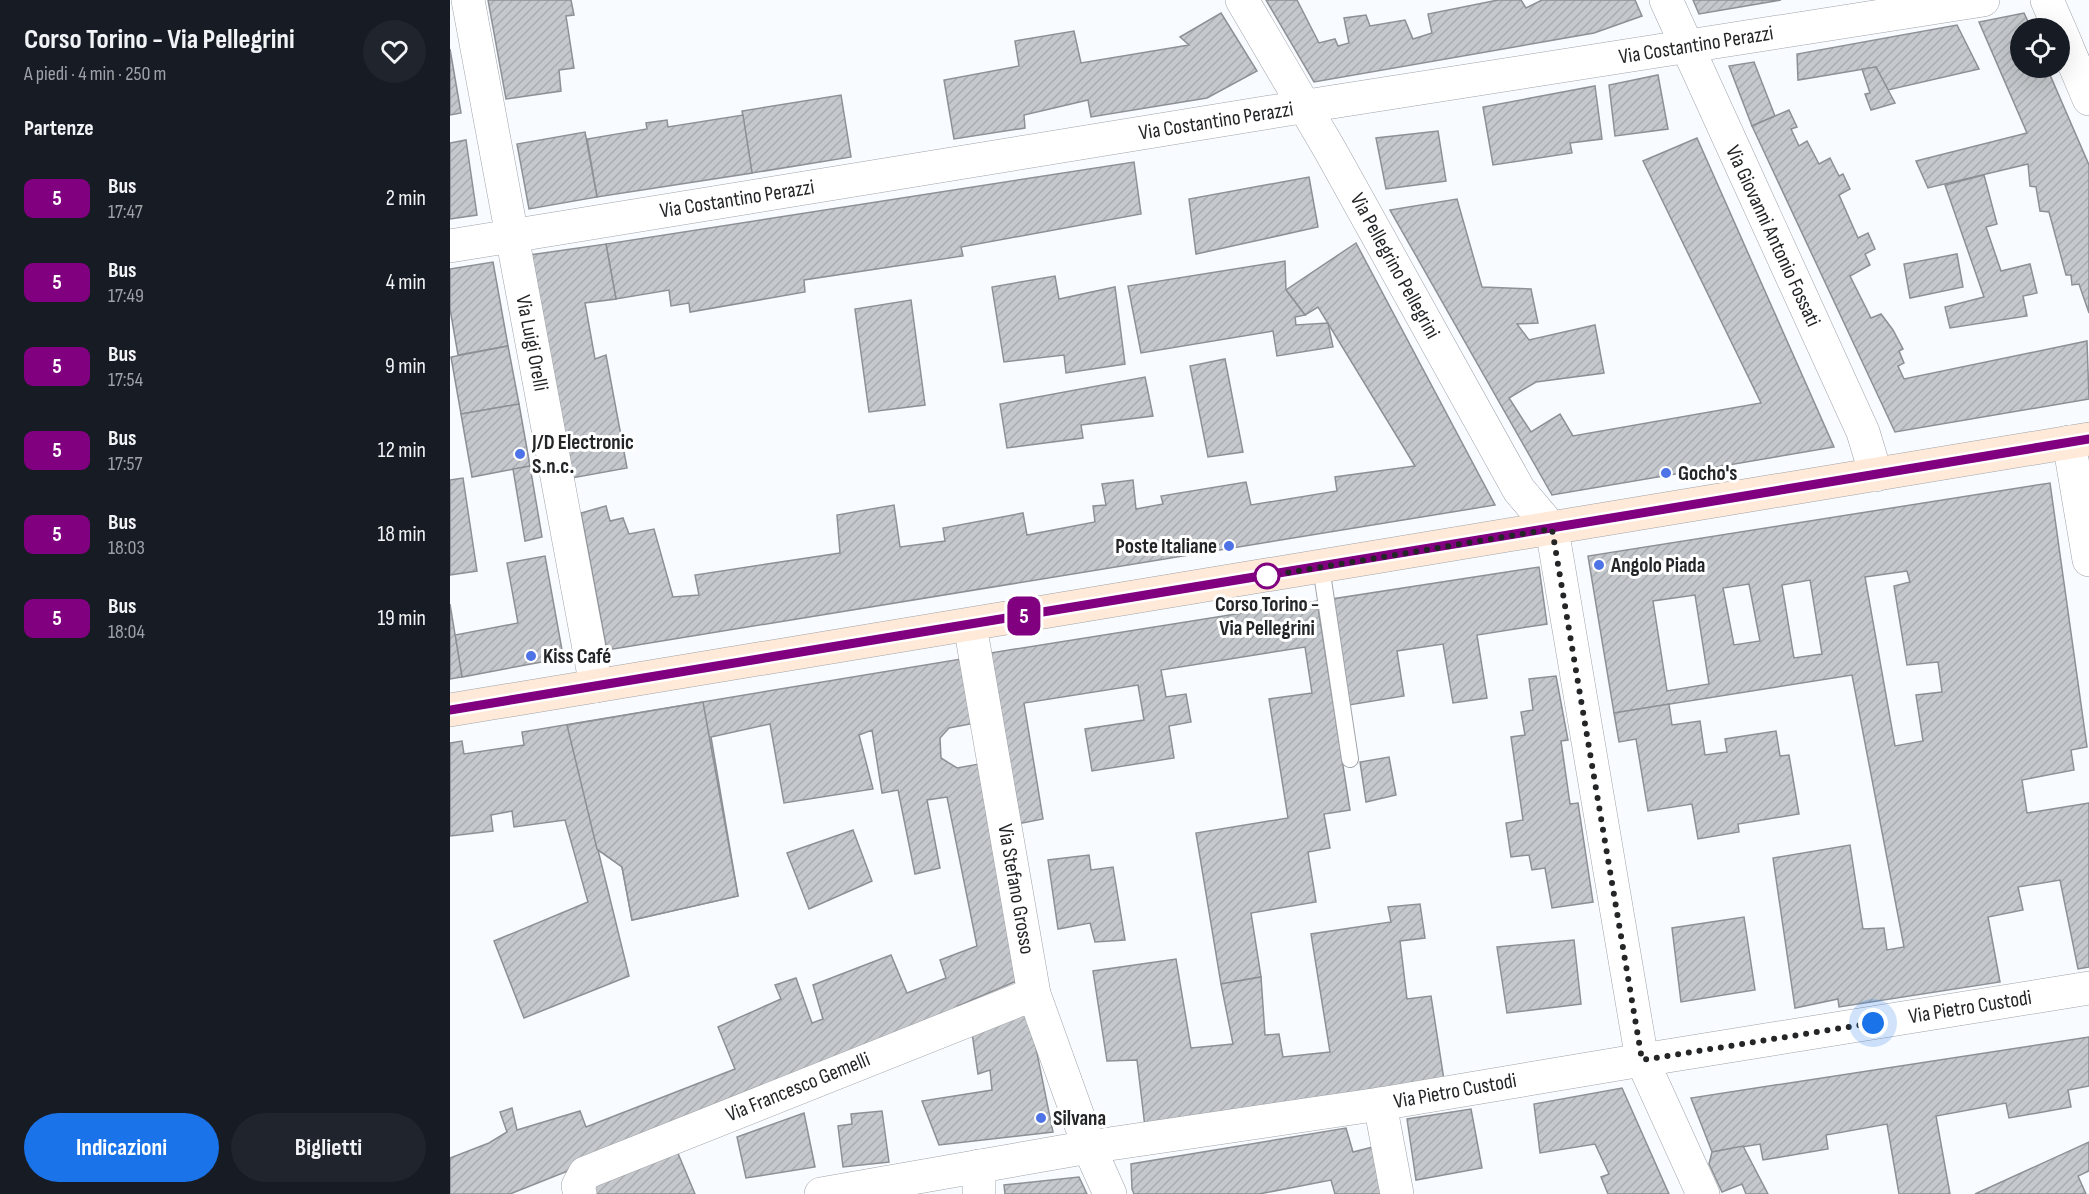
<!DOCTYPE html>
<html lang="it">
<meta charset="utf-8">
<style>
body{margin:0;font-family:"Sofia Sans Condensed",sans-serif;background:#20242c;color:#f1f3f6;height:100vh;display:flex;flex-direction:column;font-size:22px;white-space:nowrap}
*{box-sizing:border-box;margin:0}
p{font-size:20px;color:#9ea1a6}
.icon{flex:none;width:33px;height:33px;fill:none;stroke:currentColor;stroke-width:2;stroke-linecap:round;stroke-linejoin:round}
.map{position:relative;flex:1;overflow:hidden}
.panel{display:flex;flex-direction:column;background:#171b24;width:450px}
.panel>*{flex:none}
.badge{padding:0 12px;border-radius:9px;font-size:21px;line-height:39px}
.fabs{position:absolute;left:1560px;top:18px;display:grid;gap:12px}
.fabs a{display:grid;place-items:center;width:60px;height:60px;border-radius:50%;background:#171b24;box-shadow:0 6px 24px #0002;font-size:30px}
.you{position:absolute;width:30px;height:30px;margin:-15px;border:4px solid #fff;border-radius:50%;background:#1a73e8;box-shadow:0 0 0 9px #1a73e833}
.map>.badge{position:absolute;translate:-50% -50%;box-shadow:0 0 0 3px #fff}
h2{padding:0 24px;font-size:22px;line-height:54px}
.round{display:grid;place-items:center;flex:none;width:63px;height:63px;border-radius:32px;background:#20242c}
.head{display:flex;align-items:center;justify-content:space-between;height:102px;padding:0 24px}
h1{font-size:28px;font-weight:700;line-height:45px}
.button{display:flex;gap:12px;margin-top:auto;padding:12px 24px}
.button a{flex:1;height:69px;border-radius:36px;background:#1a73e8;color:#fff;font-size:24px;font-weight:700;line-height:69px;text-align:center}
.button a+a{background:#20242c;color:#f1f3f6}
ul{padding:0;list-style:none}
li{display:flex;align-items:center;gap:18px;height:84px;padding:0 24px}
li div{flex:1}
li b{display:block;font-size:22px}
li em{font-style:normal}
li .badge{min-width:66px;font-weight:700;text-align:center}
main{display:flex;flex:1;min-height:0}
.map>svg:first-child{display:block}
</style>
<main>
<section class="panel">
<div class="head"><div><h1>Corso Torino - Via Pellegrini</h1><p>A piedi · 4 min · 250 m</p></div><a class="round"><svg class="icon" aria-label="heart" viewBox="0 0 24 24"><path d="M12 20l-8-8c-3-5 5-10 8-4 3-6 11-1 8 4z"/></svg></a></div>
<h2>Partenze</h2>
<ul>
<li><span class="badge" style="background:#800080;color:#fff">5</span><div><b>Bus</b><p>17:47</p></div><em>2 min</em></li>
<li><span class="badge" style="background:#800080;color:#fff">5</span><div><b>Bus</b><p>17:49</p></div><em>4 min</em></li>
<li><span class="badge" style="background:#800080;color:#fff">5</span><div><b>Bus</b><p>17:54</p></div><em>9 min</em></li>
<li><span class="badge" style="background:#800080;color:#fff">5</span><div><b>Bus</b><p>17:57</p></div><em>12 min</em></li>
<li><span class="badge" style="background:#800080;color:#fff">5</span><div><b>Bus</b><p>18:03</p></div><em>18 min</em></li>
<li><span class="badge" style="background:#800080;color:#fff">5</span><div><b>Bus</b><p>18:04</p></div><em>19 min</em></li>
</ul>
<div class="button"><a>Indicazioni</a><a>Biglietti</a></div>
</section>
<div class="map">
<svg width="1639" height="1194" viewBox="0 0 1639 1194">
<defs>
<pattern id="building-hatch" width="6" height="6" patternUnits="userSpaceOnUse" patternTransform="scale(1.5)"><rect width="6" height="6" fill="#c5c9cd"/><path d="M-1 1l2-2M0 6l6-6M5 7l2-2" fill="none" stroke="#a9acb0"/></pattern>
</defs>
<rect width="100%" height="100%" fill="#f8fbff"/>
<g fill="url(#building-hatch)" stroke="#8d9195" stroke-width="1.5" fill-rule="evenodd">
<polygon points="38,0 121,0 124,15 116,16 124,68 109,70 111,91 56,99"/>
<polygon points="816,0 847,0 869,43 885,39 888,46 899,43 894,18 916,15 920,26 955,20 963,39 982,33 978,14 1048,0 1071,0 1076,8 1092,0 1185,0 1192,16 1144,33 864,82"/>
<polygon points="1243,0 1331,0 1249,14"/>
<polygon points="771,13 807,71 757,98 641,117 638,100 574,115 575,128 504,139 494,80 569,66 565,41 624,31 631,63 739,45 730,37"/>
<polygon points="1574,13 1581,28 1570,28 1570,68 1597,68 1639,165 1639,313 1629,284 1622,285 1621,275 1616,275 1599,212 1590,211 1586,187 1580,186 1578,164 1478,188 1466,161 1577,133 1529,22"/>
<polygon points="1507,25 1529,69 1438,90 1426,67 1348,80 1347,54"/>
<polygon points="0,49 11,113 0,115"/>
<polygon points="1304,62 1325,116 1302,126 1279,66"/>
<polygon points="1426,67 1445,103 1421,110 1415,94 1420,93 1412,69"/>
<polygon points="1208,75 1218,129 1165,136 1159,85"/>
<polygon points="1145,86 1152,139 1120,143 1122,153 1043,165 1033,107"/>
<polygon points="391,95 401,157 302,173 292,111"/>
<polygon points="1339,110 1347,127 1341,129 1349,146 1357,141 1369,164 1380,158 1389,176 1393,174 1400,189 1389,195 1408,238 1418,233 1425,249 1415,254 1420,265 1400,276 1421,318 1431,314 1443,330 1453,349 1449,351 1454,363 1448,366 1454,379 1637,341 1639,399 1445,432 1302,126"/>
<polygon points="293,115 302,173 147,197 137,139 197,129 196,123 217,120 218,127"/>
<polygon points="988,131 996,181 936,189 926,138"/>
<polygon points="135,132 147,197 79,209 67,144"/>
<polygon points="1247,138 1384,447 1102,495 940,210 1007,199 1032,287 1081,289 1088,323 1067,324 1079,340 1145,325 1154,373 1086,382 1059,398 1081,432 1110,414 1123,436 1311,403 1193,161"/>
<polygon points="16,140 27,215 0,219 0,143"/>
<polygon points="684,162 691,214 511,247 513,256 354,280 355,292 240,312 239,303 221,306 219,290 166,299 156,244"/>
<polygon points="1534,175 1547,224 1536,227 1551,271 1580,264 1587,293 1573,296 1577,316 1500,328 1495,307 1534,297 1495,185"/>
<polygon points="859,177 868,227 746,254 739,199"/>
<polygon points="906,243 1045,505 169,648 163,649 156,646 131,513 156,506 160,521 173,518 179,534 204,529 223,597 249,595 245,575 390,553 387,515 444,505 450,547 495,541 493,528 573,513 577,535 645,522 643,506 656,505 652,484 683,480 686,509 713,504 711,496 796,482 801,505 887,491 885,477 965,466 868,307 855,315 836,290"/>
<polygon points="156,244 166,299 135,303 145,359 156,355 177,468 122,478 80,255"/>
<polygon points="1507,254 1513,287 1460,298 1454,264"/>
<polygon points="835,261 836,290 855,315 845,317 846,325 878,323 883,347 827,356 823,331 691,353 678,286"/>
<polygon points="43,262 58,346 8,355 0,309 0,269"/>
<polygon points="605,276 609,299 665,287 675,364 616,373 614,355 554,362 542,287"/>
<polygon points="461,300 475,405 419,412 405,309"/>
<polygon points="58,346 69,404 11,414 1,357"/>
<polygon points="775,359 793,452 758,457 740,366"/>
<polygon points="695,377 703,416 631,425 633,438 557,448 550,404"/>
<polygon points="69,404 80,466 22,477 11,414"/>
<polygon points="80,466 92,537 75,541 63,469"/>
<polygon points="13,478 27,571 0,575 0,480"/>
<path d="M1600 483 1637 747 1621 750 1624 770 1572 780 1577 813 1639 803V967L1628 969 1610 880 1568 887 1573 910 1538 917 1550 982 1389 1007 1388 999 1345 1008 1323 858 1400 845 1413 929 1434 928 1437 950 1454 947 1402 675 1164 713 1138 556ZM1457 571 1460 582 1444 586 1457 665 1488 662 1492 692 1466 695 1473 741 1445 746 1415 577ZM1360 580 1372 654 1344 658 1332 585ZM1299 584 1310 641 1284 645 1273 588ZM1245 595 1259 684 1217 691 1203 601Z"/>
<polygon points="95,556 112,650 97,661 12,677 5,635 68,623 57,563"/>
<polygon points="1089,567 1097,624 1027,635 1037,698 1003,703 993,644 947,651 954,696 899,705 882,599"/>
<polygon points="867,601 900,810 874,814 880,848 858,852 866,902 801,913 811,977 771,984 746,833 838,818 819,699 862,693 855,647 711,670 716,697 736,694 741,722 719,726 724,758 642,771 635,729 694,720 688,685 574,703 593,819 562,825 534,654"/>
<polygon points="0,604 12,677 0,679"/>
<polygon points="517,658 531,722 499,728 490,738 491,758 507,768 529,764 576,977 508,1006 512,1014 60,1194 0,1194 0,1158 39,1143 57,1132 50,1112 62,1108 67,1130 130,1111 136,1127 285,1069 268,1027 331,999 325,985 346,978 362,1023 373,1019 363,985 441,955 457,993 496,978 490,960 527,946 497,797 477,800 490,868 465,874 448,790 432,793 422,730 409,735 423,789 334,803 320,724 261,737 288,896 182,920 172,867 148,850 179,976 74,1018 44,941 138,902 115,820 64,827 62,811 41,815 43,831 0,836 0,743 12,741 14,754 74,745 72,732"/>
<polygon points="1106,676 1118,740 1111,741 1120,804 1128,803 1143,902 1102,908 1095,868 1082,870 1079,855 1061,857 1056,823 1073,820 1061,737 1075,735 1071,712 1083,710 1079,679"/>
<polygon points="253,702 288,896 182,920 172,867 147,849 117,725"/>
<polygon points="1219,704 1222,725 1250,721 1255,755 1277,752 1275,739 1326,731 1330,756 1339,755 1349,814 1288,824 1289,832 1248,839 1242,804 1198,811 1186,739 1169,742 1164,713"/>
<polygon points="939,757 946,795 916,802 910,762"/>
<polygon points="403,830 422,881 359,909 337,853"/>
<polygon points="639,855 641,870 663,867 675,940 645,942 640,923 608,929 598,860"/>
<polygon points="970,904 975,938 950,941 957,999 981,996 994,1080 695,1127 687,1060 657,1061 643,971 726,959 741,1048 783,1044 771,984 811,977 815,1035 829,1034 833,1057 880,1052 861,934 941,922 938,907"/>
<polygon points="1294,917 1305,990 1231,1002 1222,928"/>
<polygon points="1124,940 1131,1004 1057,1013 1047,947"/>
<polygon points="577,1004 603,1132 489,1145 472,1101 542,1090 540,1070 528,1074 521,1026"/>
<polygon points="1639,1037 1639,1086 1618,1090 1621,1107 1559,1118 1556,1103 1486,1116 1500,1194 1449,1194 1437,1124 1376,1135 1378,1149 1313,1160 1310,1144 1262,1152 1241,1098"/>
<polygon points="1172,1088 1219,1194 1158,1194 1151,1177 1159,1174 1145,1144 1090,1153 1084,1104"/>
<polygon points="1021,1109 1032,1168 966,1180 957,1119"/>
<polygon points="432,1111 439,1162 393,1167 388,1126 402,1124 401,1114"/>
<polygon points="354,1113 365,1167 296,1178 287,1137"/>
<polygon points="896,1128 903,1152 923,1147 934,1194 885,1194 881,1180 809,1194 684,1194 682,1189 681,1164"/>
<polygon points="1639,1142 1639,1171 1628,1176 1636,1194 1525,1194"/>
<polygon points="1293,1146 1318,1194 1296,1194 1292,1184 1272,1192 1259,1164 1262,1152"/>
<polygon points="227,1151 245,1194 137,1194 135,1188"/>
<polygon points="629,1177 637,1194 555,1194 554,1185"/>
</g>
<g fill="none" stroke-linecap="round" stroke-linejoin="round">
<g stroke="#a0a3a7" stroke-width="18">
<polyline id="service" points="871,567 900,759"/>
</g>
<g stroke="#a0a3a7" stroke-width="34">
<g id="minor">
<polyline points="18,0 146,686"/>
<polyline points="792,0 880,150 1069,490 1102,529"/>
<polyline points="1216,0 1413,432 1426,475"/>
<polyline points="1597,0 1609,28"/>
<polyline points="1610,30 1639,99"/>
<polyline points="0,246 882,102 1533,0"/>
<polyline points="1619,442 1639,560"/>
<polyline points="520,625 584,994 639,1147 660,1194"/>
<polyline points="930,1104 947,1194"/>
<polyline points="529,1166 529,1194"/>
<polyline points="130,1194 128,1186 135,1173 584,994"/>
<polyline points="371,1194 639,1147 930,1104 1180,1062 1639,988"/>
</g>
</g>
<g stroke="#a0a3a7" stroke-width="34">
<polyline id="tertiary" points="1102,529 1192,1060 1253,1194"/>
</g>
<g stroke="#a0a3a7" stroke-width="34">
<polyline id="secondary" points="0,710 1639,439"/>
</g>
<use href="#service" stroke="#fff" stroke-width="16"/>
<use href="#minor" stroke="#fff" stroke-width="33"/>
<use href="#tertiary" stroke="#fff" stroke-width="33"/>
<use href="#secondary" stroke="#ffe9d8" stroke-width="33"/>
</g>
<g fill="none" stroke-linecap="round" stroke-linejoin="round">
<g stroke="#fff" stroke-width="14">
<polyline id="line" points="0,710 1639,439"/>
</g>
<use href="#line" stroke="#800080" stroke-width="9"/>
<polyline stroke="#242527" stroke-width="6" stroke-dasharray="0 10.8" points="817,576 1102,529 1192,1060 1423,1023"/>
</g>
<g fill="#4e73e7" stroke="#fff" stroke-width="2">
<circle cx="70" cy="454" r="6"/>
<circle cx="1216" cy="473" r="6"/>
<circle cx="779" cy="546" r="6"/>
<circle cx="1149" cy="565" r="6"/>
<circle cx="81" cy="656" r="6"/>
<circle cx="591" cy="1118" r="6"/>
</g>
<circle fill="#fff" stroke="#800080" stroke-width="3" cx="817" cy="576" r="12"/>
<g text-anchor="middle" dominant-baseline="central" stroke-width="6" stroke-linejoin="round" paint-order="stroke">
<g font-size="21" fill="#242527" stroke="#fff">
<text transform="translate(1246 45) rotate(-9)">Via Costantino Perazzi</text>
<text transform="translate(766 121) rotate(-9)">Via Costantino Perazzi</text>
<text transform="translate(287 199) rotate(-9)">Via Costantino Perazzi</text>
<text transform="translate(1323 236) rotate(65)">Via Giovanni Antonio Fossati</text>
<text transform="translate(945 266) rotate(61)">Via Pellegrino Pellegrini</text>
<text transform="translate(82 343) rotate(79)">Via Luigi Orelli</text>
<text transform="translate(566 889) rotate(80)">Via Stefano Grosso</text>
<text transform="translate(1520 1007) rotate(-9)">Via Pietro Custodi</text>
<text transform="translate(348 1087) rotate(-22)">Via Francesco Gemelli</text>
<text transform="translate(1005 1091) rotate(-10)">Via Pietro Custodi</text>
</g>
<g font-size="21" font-weight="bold" fill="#242527" stroke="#fff" text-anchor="start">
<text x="82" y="442">J/D Electronic<tspan x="82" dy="24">S.n.c.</tspan></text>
<text x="1228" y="473">Gocho's</text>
<text x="767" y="546" text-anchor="end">Poste Italiane</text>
<text x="1161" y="565">Angolo Piada</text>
<text x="93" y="656">Kiss Café</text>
<text x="603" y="1118">Silvana</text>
</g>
<g font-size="21" font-weight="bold" fill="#242527" stroke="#fff">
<text x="817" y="604">Corso Torino -<tspan x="817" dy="24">Via Pellegrini</tspan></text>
</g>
</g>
</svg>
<div class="fabs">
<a><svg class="icon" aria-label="locate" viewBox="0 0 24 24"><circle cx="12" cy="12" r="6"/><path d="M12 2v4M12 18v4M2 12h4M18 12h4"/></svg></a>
</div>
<div class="you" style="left:1423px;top:1023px"></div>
<b class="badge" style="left:574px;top:616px;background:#800080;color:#fff">5</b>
</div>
</main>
